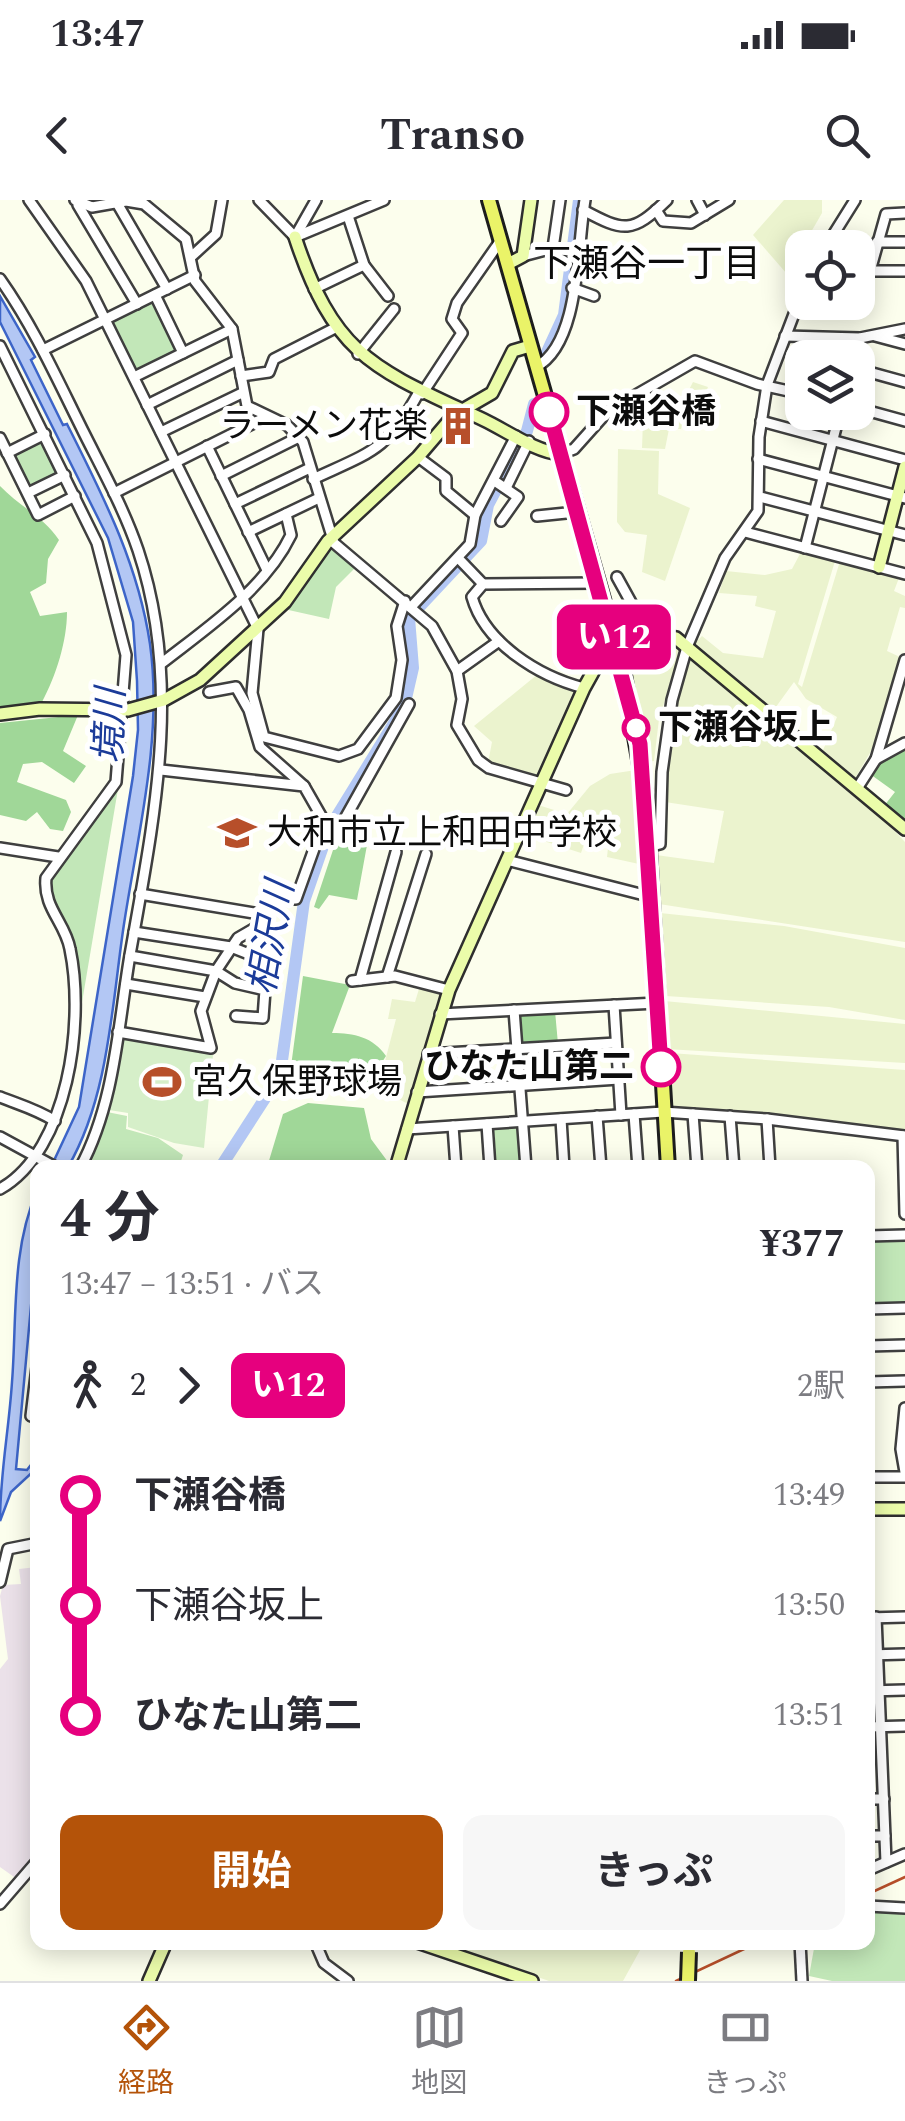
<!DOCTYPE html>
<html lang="ja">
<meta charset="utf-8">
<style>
body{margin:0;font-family:Spectral,"Noto Sans JP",serif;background:#f7f7f7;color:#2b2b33;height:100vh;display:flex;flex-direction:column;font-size:38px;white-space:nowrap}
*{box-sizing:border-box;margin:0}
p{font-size:32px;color:#7c7c81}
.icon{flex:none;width:55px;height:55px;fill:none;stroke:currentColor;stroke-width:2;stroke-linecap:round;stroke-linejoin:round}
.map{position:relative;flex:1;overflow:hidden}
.side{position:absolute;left:30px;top:960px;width:845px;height:790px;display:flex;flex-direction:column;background:#fff;border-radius:20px;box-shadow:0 5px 25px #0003}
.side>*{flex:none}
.badge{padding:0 20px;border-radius:15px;font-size:35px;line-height:65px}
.buttons{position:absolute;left:785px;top:30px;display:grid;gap:20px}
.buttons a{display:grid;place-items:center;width:90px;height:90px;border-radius:20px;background:#fff;box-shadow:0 5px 25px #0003;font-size:50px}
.map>.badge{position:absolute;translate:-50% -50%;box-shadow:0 0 0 5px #fff}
.legs{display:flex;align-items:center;gap:15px;height:110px;padding:0 30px;font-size:32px}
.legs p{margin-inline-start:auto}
.headline{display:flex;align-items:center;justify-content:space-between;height:170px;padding:0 30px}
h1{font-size:55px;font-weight:700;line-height:75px}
.primary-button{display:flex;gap:20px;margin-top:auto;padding:20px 30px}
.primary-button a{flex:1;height:115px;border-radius:20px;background:#b45309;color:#fff;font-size:40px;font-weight:700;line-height:115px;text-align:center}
.primary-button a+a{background:#f7f7f7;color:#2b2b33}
ul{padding:0 30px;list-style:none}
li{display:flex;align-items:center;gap:35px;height:110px;font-size:38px}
li i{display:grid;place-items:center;width:15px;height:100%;margin:0 12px;background:currentColor}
li i::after{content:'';width:25px;height:25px;margin:-12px;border:8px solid;border-radius:50%;background:#fff}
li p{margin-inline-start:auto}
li:first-child i{background:linear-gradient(#0000 50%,currentColor 0)}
li:last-child i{background:linear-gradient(currentColor 50%,#0000 0)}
.status{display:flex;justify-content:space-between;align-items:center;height:70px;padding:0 50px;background:#fff;direction:ltr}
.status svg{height:28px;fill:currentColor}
header{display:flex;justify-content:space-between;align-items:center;height:130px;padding:0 30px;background:#fff;font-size:45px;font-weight:700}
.menu{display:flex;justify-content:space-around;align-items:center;height:140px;border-top:2px solid #e1e1e2;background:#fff;font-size:28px;color:#7c7c81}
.menu a{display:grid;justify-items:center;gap:5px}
.menu .selected{color:#b45309}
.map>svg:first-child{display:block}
</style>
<div class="status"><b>13:47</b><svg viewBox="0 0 49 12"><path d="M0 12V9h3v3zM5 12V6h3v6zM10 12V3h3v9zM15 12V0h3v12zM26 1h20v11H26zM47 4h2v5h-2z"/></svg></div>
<header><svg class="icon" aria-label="back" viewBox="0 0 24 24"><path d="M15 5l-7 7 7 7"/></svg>Transo<svg class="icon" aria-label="search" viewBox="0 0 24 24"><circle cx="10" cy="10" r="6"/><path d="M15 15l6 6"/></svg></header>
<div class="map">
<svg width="905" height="1781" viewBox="0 0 905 1781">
<rect width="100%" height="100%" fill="#fcfeed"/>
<polygon fill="#ebe1e9" points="37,1367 37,1648 17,1679 0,1667 0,1469 8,1459 0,1396 3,1385 21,1384 19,1369"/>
<g fill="#ebf3ce">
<polygon points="784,0 822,0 822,13 787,74 753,35"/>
<polygon points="693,182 708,187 694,220 684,218 681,229 669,229 665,249 642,248 643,221 673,221"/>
<polygon points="618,249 659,251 658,294 690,308 665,381 642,372 647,335 625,332 617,322"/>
<polygon points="801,352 835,361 798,484 802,487 840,361 899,378 894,391 905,396 905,408 900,407 887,451 900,457 874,546 854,580 821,555 837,517 806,499 794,482 773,511 692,446 702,436 723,453 763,458 776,411 755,406 757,396 719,393 726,371 765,375 792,369"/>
<polygon points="663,439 680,451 659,519 654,561 647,562 626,451"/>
<polygon points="686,454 872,607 905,642 905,742 659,704 656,655 714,663 724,611 665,602 668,524"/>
<polygon points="538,474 577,491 537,579 488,563 492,542 474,526"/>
<polygon points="636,570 639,664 607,657 608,648 585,641 581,653 525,635 538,605 567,614 590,586 610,574"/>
<polygon points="660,713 784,726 905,748 905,820 829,807 666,796"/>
<polygon points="419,789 442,793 408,904 378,888 396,819 388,819 392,799 415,802"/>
<polygon points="664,801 905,824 905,863 666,849"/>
<polygon points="670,853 905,870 905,932 775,915 676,910 670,905 665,858"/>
<polygon points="463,1743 463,1742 644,1743 623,1781 549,1781 459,1749"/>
</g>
<g fill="#c2e7b8">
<polygon points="153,97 180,151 135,173 108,119"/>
<polygon points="44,239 59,272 29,287 12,253"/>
<polygon points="331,343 357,366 336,387 329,419 284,409"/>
<polygon points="118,589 78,826 74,747 49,692 49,679 62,656"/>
<polygon points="107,912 127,916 126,929 158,938 183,955 179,967 83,968"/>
<polygon points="518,925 522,967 492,967 491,926"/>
<polygon points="905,1038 905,1104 868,1105 868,1039"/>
<polygon points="873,1710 905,1715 905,1781 832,1781 809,1776 815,1743 868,1742 868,1713"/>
</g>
<g fill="#a0d798">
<path d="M0 286C19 306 44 317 59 340L48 359 46 383 30 392 40 416 67 412C67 441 56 476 42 502L0 509Z"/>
<polygon points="78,515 63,551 86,566 74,583 42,562 23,564 17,582 66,600 71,612 63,631 50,629 37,612 26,621 0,615 0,523"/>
<polygon points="905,546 905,628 884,606 895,592 870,574 875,564"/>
<polygon points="338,635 347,644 367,645 357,700 329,695 319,709 314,707"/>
<path d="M303 776 350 785 332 833C354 833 373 837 386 856L368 884 321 881 288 889Z"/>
<polygon points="555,811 558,844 520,846 518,814"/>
<polygon points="308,903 364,908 371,939 388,962 387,967 268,964 283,914"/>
</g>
<polygon fill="#d6efc9" points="122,838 213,855 204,948 174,943 128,927 128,913 109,910"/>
<g fill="#b3c7f4" stroke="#3d65c8" stroke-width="2.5">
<path d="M0 96 35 157 31 160 63 225 67 224C103 296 138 363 150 444 163 536 138 633 124 724 112 803 109 897 68 967H51L79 907 133 576 138 530 137 481 133 422 108 338 0 122Z"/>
<path d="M37 991V1041L16 1269 27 1270 37 1257V1268L11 1292 0 1321C0 1274 9 1229 12 1182 17 1119 11 1050 37 991Z"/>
</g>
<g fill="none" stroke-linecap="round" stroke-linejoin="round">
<g stroke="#b3c7f4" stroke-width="12">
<polyline points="547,152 564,115 579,0"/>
<polyline points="220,968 280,875 304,701 329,629 404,507 413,468 409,418 481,341 488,305 527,231 534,204"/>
</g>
<g stroke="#3f3f3f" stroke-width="14">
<g id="street">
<polyline points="29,0 86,81 258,429 252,493 264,537 339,556 358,549 396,498 402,460 397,426 405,401"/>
<polyline points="75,0 92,7 126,1 144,4 186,39 195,81 232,129 247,206 287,225 303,242 334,343 432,426 457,471 462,499 457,525 478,560 489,568 566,590"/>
<polyline points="259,0 295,37"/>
<polyline points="697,0 705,15"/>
<polyline points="117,3 167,89"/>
<polyline points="78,5 137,104"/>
<path d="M583 10C624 32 632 34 667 0"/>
<polyline points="656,10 663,21 691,23 729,0"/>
<polyline points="905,13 886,14 870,71 905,71"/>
<polyline points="348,16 364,65 388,96"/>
<polyline points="295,37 384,0"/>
<polyline points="295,37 316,0"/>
<polyline points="877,42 905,42"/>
<polyline points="553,48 560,0"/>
<polyline points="825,48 855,0"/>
<polyline points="192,56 216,34 222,0"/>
<polyline points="523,56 553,48 574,52"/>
<path d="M0 79C34 127 58 181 84 233 103 271 124 309 138 350 183 484 154 619 130 755 118 826 115 903 80 968"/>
<polyline points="572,88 594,96"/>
<polyline points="314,89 364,65"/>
<polyline points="155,95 183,153"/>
<polyline points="785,136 860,138 905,129"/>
<polyline points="875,136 905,144"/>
<path d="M0 146 97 343 126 455 116 582 46 678C43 708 65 722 70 749 85 821 69 950 0 989"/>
<polyline points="43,150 195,75"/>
<polyline points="358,154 394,109"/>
<polyline points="817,158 822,139"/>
<polyline points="855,158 860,138"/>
<path d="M536 167C580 144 577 47 585 0"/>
<polyline points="858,169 905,182"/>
<polyline points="241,176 269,172 274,159 335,128"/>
<polyline points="134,177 232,129"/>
<polyline points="422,194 462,133 452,119 457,103 501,40"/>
<polyline points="147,205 238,160"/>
<polyline points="858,208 905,221"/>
<polyline points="761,221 905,260"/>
<polyline points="161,232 242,193"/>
<polyline points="0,238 38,315 75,296"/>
<polyline points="207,246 267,370"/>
<polyline points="7,253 45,234"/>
<polyline points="561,254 574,249 608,211 695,161 757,184 802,194"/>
<polyline points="418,257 446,278 446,291 475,315"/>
<polyline points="758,259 905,298"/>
<polyline points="221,276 299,237"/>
<path d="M313 279C371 252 387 251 419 192"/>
<polyline points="496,282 518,297 501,321"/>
<polyline points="506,288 529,241"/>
<polyline points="28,293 65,275"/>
<polyline points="114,293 266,217"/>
<polyline points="760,297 905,335"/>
<polyline points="235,304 310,268"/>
<polyline points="537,316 576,312"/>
<polyline points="248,332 319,298"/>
<polyline points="745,332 905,374"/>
<polyline points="805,348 840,212"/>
<polyline points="459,359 483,384"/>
<polyline points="617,377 633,406 666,434"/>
<polyline points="412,406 470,344 475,315 516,236"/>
<path d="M162 463C208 427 265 389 291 335L286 314"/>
<polyline points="457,471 499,441"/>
<path d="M584 488C538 476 485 443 472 397L483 384 598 383"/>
<polyline points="209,492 236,487 249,510 260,547 304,586"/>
<polyline points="876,559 905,543"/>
<polyline points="161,570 304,586 324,621 338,631 409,504"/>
<polyline points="858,587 876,559 905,460"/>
<polyline points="648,647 660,644 662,572 672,500 687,447 725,358 758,311 759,237 767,185 802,93"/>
<polyline points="0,648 58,657"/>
<polyline points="507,660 652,697"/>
<polyline points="140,694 266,715"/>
<polyline points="134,732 231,747 269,762"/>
<polyline points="130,756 216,771 235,783 265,790 263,818 236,816"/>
<polyline points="387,777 426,654"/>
<polyline points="360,780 396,652"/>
<polyline points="352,781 395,776 449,790"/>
<polyline points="126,784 205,797"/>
<polyline points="614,805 621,915"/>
<polyline points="514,810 526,968"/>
<polyline points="440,814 657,803"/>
<polyline points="118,832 211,848 201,811 216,771 238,738 262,724 271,706 281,699 296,699 324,621"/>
<polyline points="428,854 616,843"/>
<polyline points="417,892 619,879"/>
<path d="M0 897C20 905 36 909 55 921"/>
<polyline points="634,914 638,968"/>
<polyline points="693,914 697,968"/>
<polyline points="597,916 601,968"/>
<polyline points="730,916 734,968"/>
<polyline points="561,919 564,968"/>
<polyline points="767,919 770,968"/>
<polyline points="487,924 490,968"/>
<polyline points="453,926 456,968"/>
<polyline points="407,929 663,912 767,919 905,936"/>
<polyline points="903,936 905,1014"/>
<polyline points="0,937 57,968"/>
<polyline points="868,1036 905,1035"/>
<polyline points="868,1109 905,1108"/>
<polyline points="868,1146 905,1145"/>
<polyline points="868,1182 905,1181"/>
<polyline points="905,1208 901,1249 905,1272"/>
<polyline points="31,1216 38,1159"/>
<polyline points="868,1277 905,1277"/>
<polyline points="0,1382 8,1349 38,1343"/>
<polyline points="876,1417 886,1662"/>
<polyline points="868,1418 905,1417"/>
<polyline points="868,1455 905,1454"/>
<polyline points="868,1491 905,1490"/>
<polyline points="868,1527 905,1526"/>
<polyline points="868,1599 884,1599"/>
<polyline points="868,1636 885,1636"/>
<polyline points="868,1670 905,1654"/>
<polyline points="0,1704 38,1660"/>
<polyline points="868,1706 905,1708"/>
<polyline points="315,1742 324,1763 348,1781"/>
<polyline points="800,1742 802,1781"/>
</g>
</g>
<g stroke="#2e2e2e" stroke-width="16">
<g id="secondary">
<path d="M295 37C335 158 375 169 484 220 507 231 536 252 561 254"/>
<polyline points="508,64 523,56 531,0"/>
<polyline points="879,367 905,267"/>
<polyline points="0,514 40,509 128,510 164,500 200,480 285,402 328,341 418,257 454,215 492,193 513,151 530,146"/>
<polyline points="396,968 449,790 584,488 604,452 657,435 676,438 905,629"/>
<polyline points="868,1309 905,1309"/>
<polyline points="417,1742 532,1781"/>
<polyline points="149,1781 166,1742"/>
</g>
</g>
<g stroke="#1d1d1d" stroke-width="18">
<polyline id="primary" points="489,0 623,469 646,599 668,968"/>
</g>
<use href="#street" stroke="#fff" stroke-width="9"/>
<use href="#secondary" stroke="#ebfcaa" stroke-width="11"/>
<use href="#primary" stroke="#eaf368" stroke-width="12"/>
<g stroke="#b74f2a" stroke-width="2.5">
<polyline points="868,1694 905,1677"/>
<polyline points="676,1781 759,1742"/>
</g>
<g stroke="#1d1d1d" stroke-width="18" stroke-linecap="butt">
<polyline id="primary-bridge" points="688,1781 689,1752"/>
</g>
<use href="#primary-bridge" stroke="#eaf368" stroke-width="12"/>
</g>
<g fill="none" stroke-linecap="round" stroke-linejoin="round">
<g stroke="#fff" stroke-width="22">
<polyline id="line-1" points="549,212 640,544 661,867"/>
</g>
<use href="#line-1" stroke="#e6007e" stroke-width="15"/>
</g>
<defs>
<g id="building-bare" transform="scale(3)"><path d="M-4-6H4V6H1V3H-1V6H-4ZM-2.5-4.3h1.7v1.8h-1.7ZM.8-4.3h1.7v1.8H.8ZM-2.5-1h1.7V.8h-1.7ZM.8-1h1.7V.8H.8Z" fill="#b74f2a" stroke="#fff" stroke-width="2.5" paint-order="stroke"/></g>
<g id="school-bare" transform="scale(3)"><path d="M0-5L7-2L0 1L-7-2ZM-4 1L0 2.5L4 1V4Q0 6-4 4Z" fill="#b74f2a" stroke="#fff" stroke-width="2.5" paint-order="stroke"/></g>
<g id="stadium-bare" transform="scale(3)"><path d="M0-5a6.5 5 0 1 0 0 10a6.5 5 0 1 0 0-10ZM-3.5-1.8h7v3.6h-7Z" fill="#b74f2a" stroke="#fff" stroke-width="2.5" paint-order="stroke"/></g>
</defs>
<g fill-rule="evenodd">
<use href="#building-bare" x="458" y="226"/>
<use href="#school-bare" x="237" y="633"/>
<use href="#stadium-bare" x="162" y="882"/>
</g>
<g fill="#fff" stroke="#e6007e" stroke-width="5">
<circle cx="549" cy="212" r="18"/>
<circle cx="636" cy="528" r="12"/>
<circle cx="661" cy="867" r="18"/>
</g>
<g text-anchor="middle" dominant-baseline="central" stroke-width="10" stroke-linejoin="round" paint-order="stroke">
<g font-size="35" font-weight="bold" fill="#0c0c0c" stroke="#fff" text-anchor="start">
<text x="576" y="212">下瀬谷橋</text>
<text x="658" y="528">下瀬谷坂上</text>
<text x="634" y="867" text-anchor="end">ひなた山第二</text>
</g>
<g font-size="35" fill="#0c0c0c" stroke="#fff" text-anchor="start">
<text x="428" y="226" text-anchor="end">ラーメン花楽</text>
<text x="267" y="633">大和市立上和田中学校</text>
<text x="192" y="882">宮久保野球場</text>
</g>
<g font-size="38" fill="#0c0c0c" stroke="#fff">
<text x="647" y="65">下瀬谷一丁目</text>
</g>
<g font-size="38" font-style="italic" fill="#1b3b99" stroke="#fff">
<text transform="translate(111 526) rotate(-88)">境川</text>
<text transform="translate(272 738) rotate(-80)">相沢川</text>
</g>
</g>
</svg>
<div class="buttons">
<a><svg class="icon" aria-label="locate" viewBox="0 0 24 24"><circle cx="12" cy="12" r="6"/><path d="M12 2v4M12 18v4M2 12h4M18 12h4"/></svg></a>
<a><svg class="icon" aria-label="layers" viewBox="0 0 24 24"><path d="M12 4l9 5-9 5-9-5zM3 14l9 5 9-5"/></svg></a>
</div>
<b class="badge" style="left:614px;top:437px;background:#e6007e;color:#fff">い12</b>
<section class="side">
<div class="headline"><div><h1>4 分</h1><p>13:47 – 13:51 · バス</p></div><b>¥377</b></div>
<div class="legs"><svg class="icon" aria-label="walk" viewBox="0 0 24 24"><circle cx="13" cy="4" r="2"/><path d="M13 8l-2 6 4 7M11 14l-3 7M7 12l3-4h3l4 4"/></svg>2<svg class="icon" aria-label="forward" viewBox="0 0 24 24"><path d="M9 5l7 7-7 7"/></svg><b class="badge" style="background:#e6007e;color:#fff">い12</b><p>2駅</p></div>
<ul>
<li><i style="color:#e6007e"></i><b>下瀬谷橋</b><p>13:49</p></li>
<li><i style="color:#e6007e"></i><span>下瀬谷坂上</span><p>13:50</p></li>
<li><i style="color:#e6007e"></i><b>ひなた山第二</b><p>13:51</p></li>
</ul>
<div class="primary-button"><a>開始</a><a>きっぷ</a></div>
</section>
</div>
<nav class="menu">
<a class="selected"><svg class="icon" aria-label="directions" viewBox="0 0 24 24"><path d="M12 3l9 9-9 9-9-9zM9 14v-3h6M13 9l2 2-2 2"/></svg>経路</a>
<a><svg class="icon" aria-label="map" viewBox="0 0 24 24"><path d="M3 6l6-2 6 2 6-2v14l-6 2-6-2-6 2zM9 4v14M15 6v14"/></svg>地図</a>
<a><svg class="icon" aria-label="tickets" viewBox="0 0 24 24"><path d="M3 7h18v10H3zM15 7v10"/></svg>きっぷ</a>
</nav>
